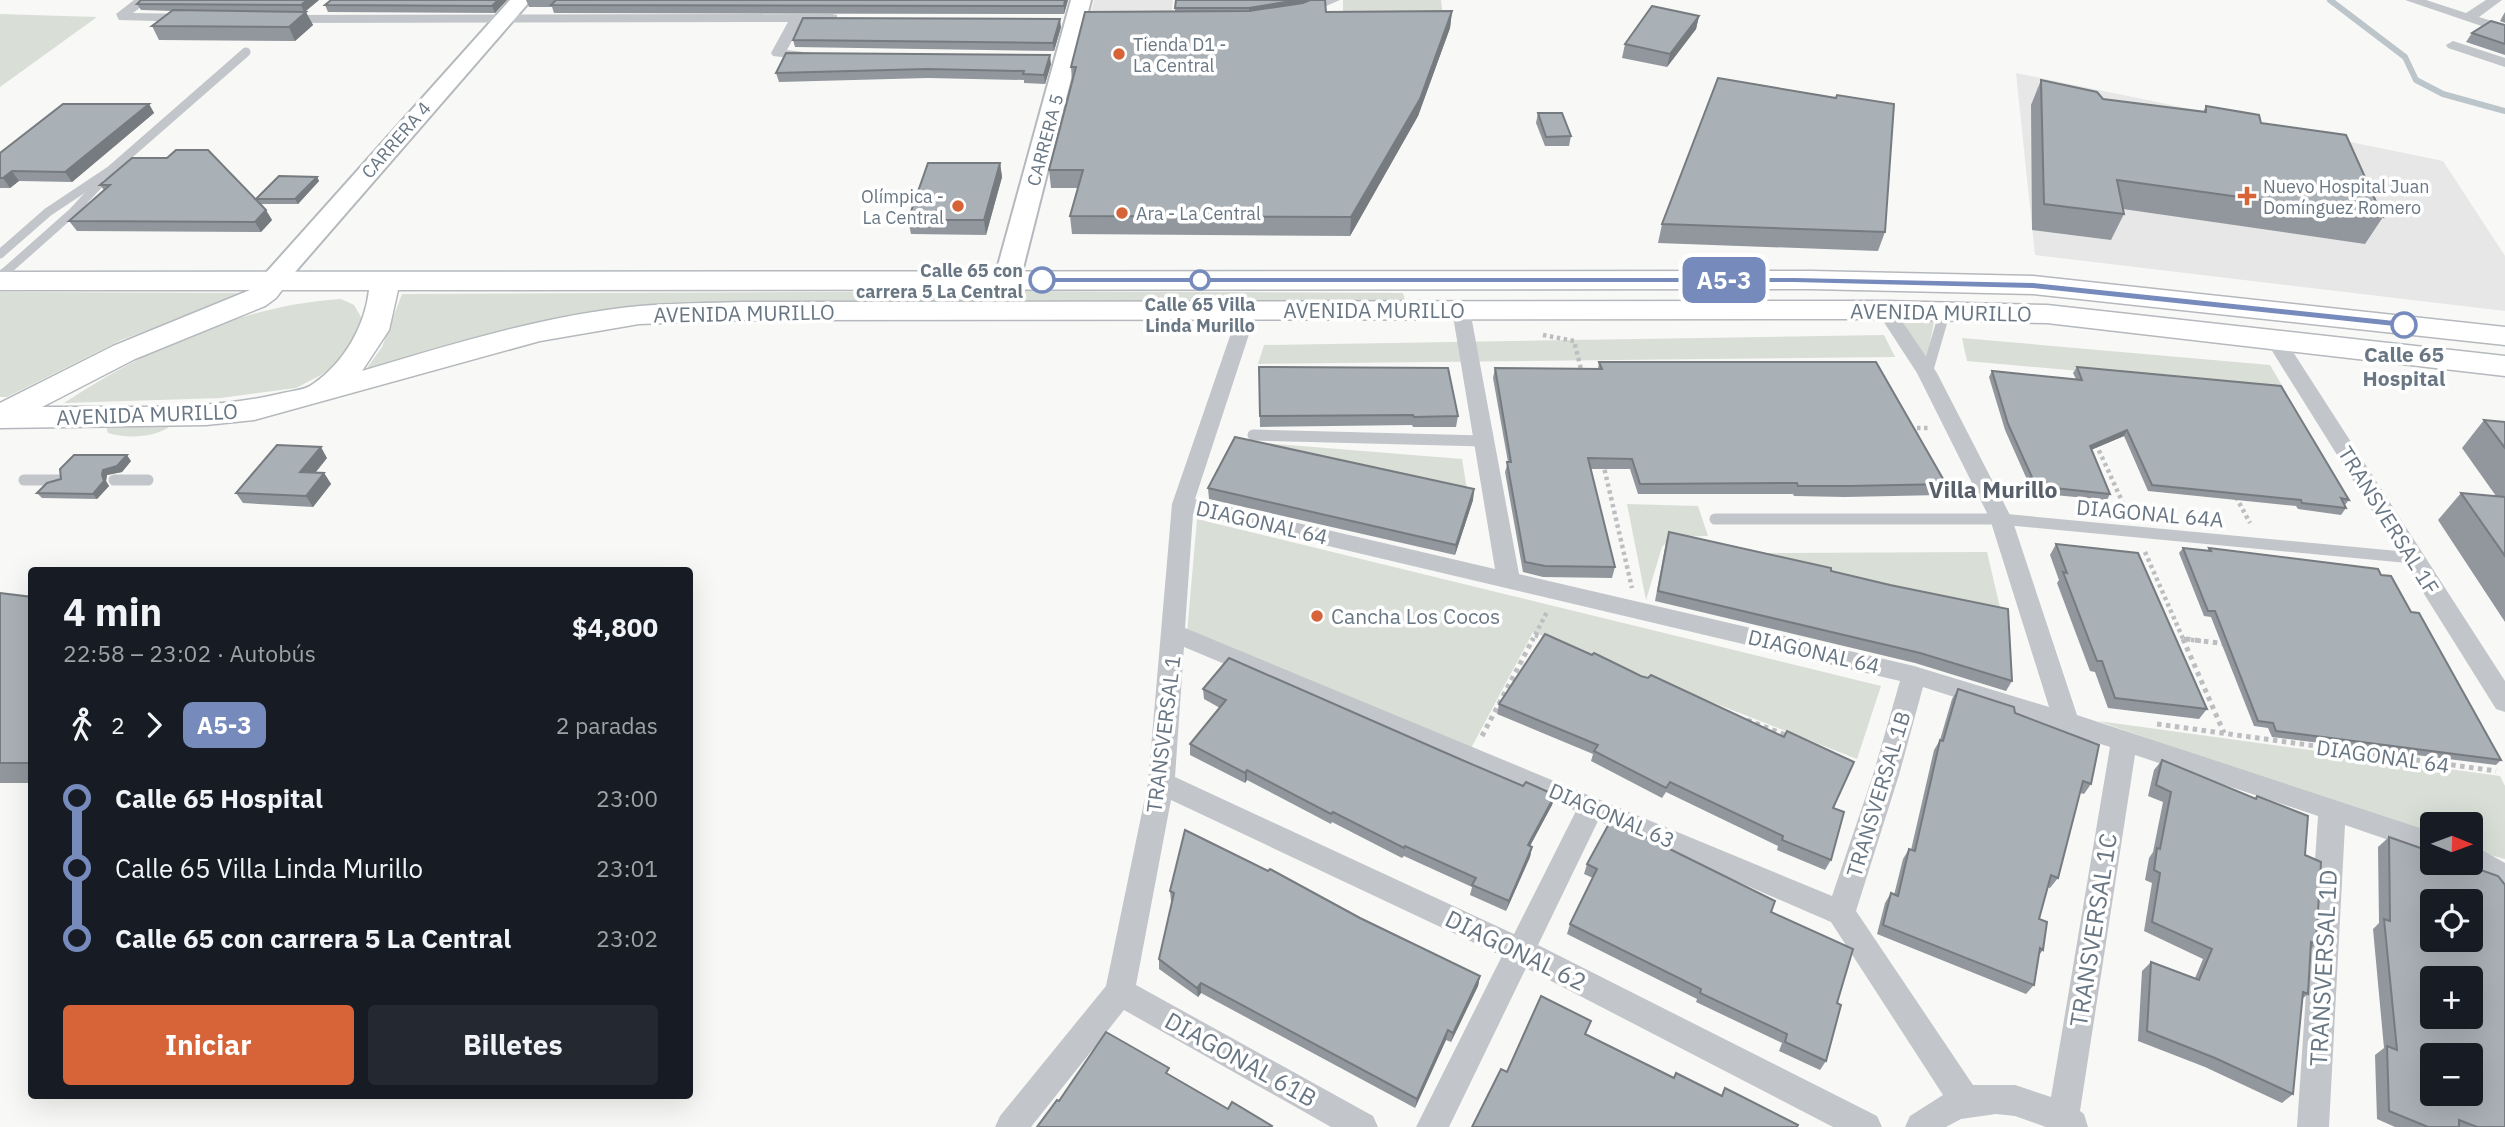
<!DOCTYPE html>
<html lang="es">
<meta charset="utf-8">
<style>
body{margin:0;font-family:"IBM Plex Sans",sans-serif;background:#242831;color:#f1f3f6;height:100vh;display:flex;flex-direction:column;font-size:26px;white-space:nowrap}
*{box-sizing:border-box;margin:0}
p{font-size:23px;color:#9ea1a6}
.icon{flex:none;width:38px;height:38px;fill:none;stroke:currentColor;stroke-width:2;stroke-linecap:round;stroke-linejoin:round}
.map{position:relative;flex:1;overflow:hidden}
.panel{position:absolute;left:28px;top:567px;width:665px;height:532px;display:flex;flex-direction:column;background:#171b24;border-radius:7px;box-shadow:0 7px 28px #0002}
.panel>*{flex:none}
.badge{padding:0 14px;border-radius:10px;font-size:24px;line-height:46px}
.needle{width:46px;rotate:91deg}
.fabs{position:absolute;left:2420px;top:812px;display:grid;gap:14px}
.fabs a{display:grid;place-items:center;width:63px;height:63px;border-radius:7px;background:#171b24;box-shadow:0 7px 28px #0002;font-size:35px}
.map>.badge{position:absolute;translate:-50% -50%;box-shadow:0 0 0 4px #fff}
.legs{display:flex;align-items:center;gap:10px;height:77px;padding:0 35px;font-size:23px}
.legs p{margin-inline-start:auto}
.summary{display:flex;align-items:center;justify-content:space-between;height:119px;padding:0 35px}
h1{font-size:38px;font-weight:700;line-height:52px}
.action{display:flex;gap:14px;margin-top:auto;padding:14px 35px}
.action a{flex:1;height:80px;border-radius:7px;background:#d66438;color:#fff;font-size:28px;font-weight:700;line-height:80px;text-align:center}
.action a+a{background:#242831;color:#f1f3f6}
ul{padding:0 35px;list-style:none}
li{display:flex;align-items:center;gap:24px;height:70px;font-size:26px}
li i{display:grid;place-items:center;width:10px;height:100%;margin:0 9px;background:currentColor}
li i::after{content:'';width:18px;height:18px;margin:-9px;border:5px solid;border-radius:50%;background:#171b24}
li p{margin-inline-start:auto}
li:first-child i{background:linear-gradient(#0000 50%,currentColor 0)}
li:last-child i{background:linear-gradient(currentColor 50%,#0000 0)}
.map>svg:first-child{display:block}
</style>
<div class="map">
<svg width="2505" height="1127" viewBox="0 0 2505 1127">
<rect width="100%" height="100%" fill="#f8f8f6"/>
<g fill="#e6e7e6">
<polygon points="1094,0 1173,0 1171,17 1090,17"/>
<polygon points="2016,73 2443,161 2505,256 2505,311 2035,255"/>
</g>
<g fill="#d9ded7">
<polygon points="1343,0 1441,0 1444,26 1343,24"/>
<polygon points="0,14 97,17 0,87"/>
<polygon points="1011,291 1403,293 1405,300 714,302 629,306 575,316 364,372 382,347 402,294"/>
<polygon points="0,292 253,293 121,340 7,397 0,397"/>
<path d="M341 299 354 305 364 322 347 356 321 375 296 388 221 398 64 403C145 349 243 305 341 299Z"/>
<polygon points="1900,316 1935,317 1926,364"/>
<polygon points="1884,335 1895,357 1258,364 1264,345"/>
<polygon points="1962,338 2270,365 2284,389 1967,361"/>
<path d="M172 425C155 438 128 439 108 433L106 426Z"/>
<polygon points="1252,442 1462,459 1467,489"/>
<polygon points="1627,504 1698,506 1708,536 1671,537 1662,547 1646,600"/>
<polygon points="1197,519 1881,686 1857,759 1533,632 1469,752 1187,633"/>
<polygon points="1987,552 2002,616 1766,562 1764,553"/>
<polygon points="2098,721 2500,776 2505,786 2505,859 2471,850 2471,824 2432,824 2432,837"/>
</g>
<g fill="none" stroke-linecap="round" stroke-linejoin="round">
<polyline stroke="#bcc5ca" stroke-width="6" points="2330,0 2405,57 2416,80 2443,94 2505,111"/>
<g stroke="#b4b9bd" stroke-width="4">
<g id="secondary">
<polygon points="510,0 531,0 282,287 273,289 264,287 260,281 264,275"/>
<polygon points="1071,0 1091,0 1020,280 1016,286 1007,288 998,286 994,280"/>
</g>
</g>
<g stroke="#b5b9bd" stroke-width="3">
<path id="primary" d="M1811 271 2033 276 2505 327V345L2033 294 1811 289 398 290 389 330 362 371C453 344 545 315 640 306 674 303 708 303 742 302L1885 301 2047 305 2505 356V376L2047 323 1885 319 742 320 639 324 540 341 254 420 206 425 0 428V403L113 346 250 290H0V272ZM282 290H369C365 326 344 363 313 384 306 390 292 391 283 393 205 412 121 406 42 407L135 359 265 306 276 298Z"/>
</g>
<g stroke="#bcbec1" stroke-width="4.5" stroke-dasharray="3.5 3.5" stroke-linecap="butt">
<polyline points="1543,335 1574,341 1582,373"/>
<polyline points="1910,428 1929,428"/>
<polyline points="2096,444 2127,512"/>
<polyline points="1603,463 1632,588"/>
<polyline points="2236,497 2250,523"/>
<polyline points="2145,552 2184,641"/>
<polyline points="1535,635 1547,640"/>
<polyline points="2184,639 2201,641"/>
<polyline points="1532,641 1548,610"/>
</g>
<g stroke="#bcbec1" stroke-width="5" stroke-dasharray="4.5 4.5" stroke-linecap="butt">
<polyline points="2183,639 2224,733"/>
<polyline points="2186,639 2227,644"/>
<polyline points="1747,720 1791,737"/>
<polyline points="2157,724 2496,771"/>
<polyline points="1482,736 1533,639"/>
</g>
<g stroke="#c2c5c9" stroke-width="9">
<polyline points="0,254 48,212 111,170 246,52"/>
<polyline points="2,275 73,212 99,184"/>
</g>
<g stroke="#c2c5c9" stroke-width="11">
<polyline points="0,277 4,274"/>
<polyline points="1927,373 1945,311"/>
<polyline points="1253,435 1484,441"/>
<polyline points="24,480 59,480"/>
<polyline points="114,480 148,480"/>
<polyline points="1715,519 2001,519 2413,558"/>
</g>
<g fill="#c2c5c9" fill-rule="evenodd">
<polygon points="134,0 150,0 133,13 192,14 199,18 192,22 119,20 116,14"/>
<polygon points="1321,0 1340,0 1301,17 1291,17 1289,14"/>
<polygon points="2405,0 2426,0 2466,13 2486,0 2502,0 2479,17 2505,25 2505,34"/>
<polygon points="832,14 837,15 837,21 802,22 787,50 820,54 822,57 820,60 815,61 773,56 771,53 788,22 278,23 271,19 278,15"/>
<polygon points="2453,41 2505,58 2505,67 2448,48 2446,45"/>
<path d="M1248 304 1257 310 1195 499 1495 569 1452 310 1461 304 1470 310 1519 574 1914 666 2049 707 1990 519 1917 373 1876 310 1878 306H1892L1937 373 2012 519 2077 715 2432 832V855L2345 825 2329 1127H2297L2318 816 2135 755 2080 1111 2084 1114 2088 1127H2046L2015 1116 1996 1114 1961 1119 1946 1127H1905L1910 1116 1943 1095 1831 922 1598 821 1538 945 1877 1116 1882 1127H1833L1526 968 1449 1127H1416L1502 956 1171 800 1136 985 1373 1116 1378 1127H1331L1124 1010 1031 1127H995L1000 1116 1106 986 1148 783 1172 504 1239 310ZM1193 514 1900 681 1873 775 1832 896 1185 628ZM1184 647 1576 811 1514 934 1175 777ZM1923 687 2110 747 2051 1097 2015 1085H1973L1856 911 1899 775Z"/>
<polygon points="2274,332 2284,338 2505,681 2505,712 2496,709 2264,338"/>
<polygon points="2471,844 2505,863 2505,896 2495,893 2485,879 2461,864 2471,863"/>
</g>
<use href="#secondary" fill="#fff" fill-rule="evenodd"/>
<use href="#primary" fill="#fff" fill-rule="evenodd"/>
</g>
<g fill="#91979d">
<polygon points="319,0 305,12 313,25 295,41 159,40 152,26 173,11 141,10 137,4"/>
<polygon points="331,0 507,0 495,13 328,12 325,5"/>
<polygon points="526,0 1068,0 1064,14 554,13 552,7 529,7"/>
<polygon points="1176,0 1326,12 1452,11 1450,28 1418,116 1350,236 1072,234 1070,216 1078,188 1051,188 1049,170 1072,82 1071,67 1175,11"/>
<polygon points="2505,12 2505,23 2500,21"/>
<polygon points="1699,16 1696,29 1667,67 1622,58 1625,44"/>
<polygon points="2505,25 2505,55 2466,42 2472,33"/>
<polygon points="1061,27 1054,51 795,47 793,40"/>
<polygon points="1051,64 1045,84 1024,83 1024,80 928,78 779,82 776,73"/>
<polygon points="2041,80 2103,99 2203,112 2206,106 2261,123 2383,217 2365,244 2123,209 2124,214 2111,240 2032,230 2031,105"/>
<polygon points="149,104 154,113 72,182 19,181 10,188 0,188 0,153"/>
<polygon points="1538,113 1571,136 1569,146 1545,146 1536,123"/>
<polygon points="132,158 256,199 317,177 319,181 298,204 261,204 272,220 261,232 77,231 69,221 104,190 100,185"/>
<polygon points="1000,163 1002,177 986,235 911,234 908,220"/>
<polygon points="1662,224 1885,232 1878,251 1658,243"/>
<polygon points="1599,362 1946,484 1941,495 1845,497 1794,496 1793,494 1638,494 1630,469 1590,469 1615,567 1612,578 1543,577 1523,572 1505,472 1508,462 1493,378 1495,368 1598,369"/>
<polygon points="1259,367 1458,416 1456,427 1413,427 1412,425 1260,427"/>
<polygon points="2077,367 2349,500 2344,506 2346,508 2341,515 2298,509 2296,506 2148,491 2124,436 2091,450 2110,494 2107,500 2033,493 2005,430 1989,377 1992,371 2076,379 2073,373"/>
<polygon points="2484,420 2505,422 2505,622 2438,520 2461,493 2496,496 2462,448"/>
<polygon points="327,458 315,473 324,473 331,484 313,507 243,503 236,493"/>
<polygon points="131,461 122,472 107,475 106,481 109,486 97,499 42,498 37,493"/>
<polygon points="1208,488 1474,489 1473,500 1455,555 1209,499"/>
<polygon points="1669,532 1831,571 2012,681 2006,691 1915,663 1655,601 1666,542"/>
<polygon points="2056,544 2207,709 2199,719 2108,708 2095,672 2090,671 2057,583 2059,580 2050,555"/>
<polygon points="2183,548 2207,551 2209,548 2381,575 2411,612 2501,760 2496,765 2272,737 2268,728 2254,726 2211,617 2204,616 2179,553"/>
<polygon points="0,593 32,597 32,783 0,783"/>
<polygon points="1203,689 1462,760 1523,786 1555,795 1552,805 1530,846 1532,847 1530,857 1506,911 1470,895 1472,887 1404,856 1402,858 1332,822 1331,824 1247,780 1245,783 1190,755 1190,744 1220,708 1204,699"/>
<polygon points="1958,689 2015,713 2091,784 2084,794 2080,793 2058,878 2050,888 2047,887 2039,919 2043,950 2039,955 2034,985 2026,994 1877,934 1885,903 1891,893 1894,895 1903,859 1909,849 1911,850 1934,750 1940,740 1952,699"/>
<polygon points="1499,704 1833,808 1831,860 1825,870 1777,850 1778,846 1666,792 1662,798 1591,761 1593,754 1497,714"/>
<polygon points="2162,760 2254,799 2257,796 2305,855 2316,944 2311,949 2308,994 2302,999 2293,1094 2282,1103 2205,1067 2138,1041 2142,971 2151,962 2195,978 2203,959 2144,931 2152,883 2145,880 2149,858 2153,852 2163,802 2148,796 2154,770"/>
<polygon points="2389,837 2505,1127 2395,1127 2377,1119 2375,1055 2384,1048 2373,929 2379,923 2378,847"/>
<polygon points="1587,864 1771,912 1837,1003 1826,1061 1820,1070 1779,1051 1782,1043 1696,1002 1697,999 1567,934 1570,924 1593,878 1584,874"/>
<polygon points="1170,891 1360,918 1480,976 1478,986 1451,1042 1446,1040 1415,1108 1201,993 1198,997 1159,969 1159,959 1172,902 1171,901"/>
</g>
<g fill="#767b7f">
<polygon points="307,0 319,0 304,12 301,5"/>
<polygon points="498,0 507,0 495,13 492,6"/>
<polygon points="1065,0 1068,0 1064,14 1064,6"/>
<polygon points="1298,0 1316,0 1249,14 1249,8"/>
<polygon points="1452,11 1450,28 1418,116 1350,236 1351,217"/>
<polygon points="306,12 313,25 295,41 289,27"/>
<polygon points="1699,16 1696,29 1667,67 1670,54"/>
<polygon points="1060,19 1061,27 1054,51 1053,43"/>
<polygon points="1050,55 1051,64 1045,84 1044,75"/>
<polygon points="149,104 154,113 72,182 65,172"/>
<polygon points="1000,163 1002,177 986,235 984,220"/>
<polygon points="12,171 19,181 10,188 3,178"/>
<polygon points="317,177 319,181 298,204 295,199"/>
<polygon points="266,210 272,220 261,232 255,222"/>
<polygon points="2127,430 2124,436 2086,452 2090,446"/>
<polygon points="321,447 327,458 307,483 300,472"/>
<polygon points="127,455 131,461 122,472 107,475 106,481 109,486 97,499 93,494 103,470"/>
<polygon points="324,473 331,484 313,507 306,496"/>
<polygon points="1474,489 1473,500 1455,555 1456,545"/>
<polygon points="1247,770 1247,780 1245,783 1245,773"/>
<polygon points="1555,795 1552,805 1525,855 1528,845"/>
<polygon points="1532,847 1530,857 1506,911 1509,901"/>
<polygon points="1480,976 1478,986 1451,1042 1453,1033"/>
<polygon points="1201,983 1201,993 1198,997 1197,988"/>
<polygon points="1448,1030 1446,1040 1415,1108 1417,1099"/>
</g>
<g fill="#a9b0b6" stroke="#767b7f" stroke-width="2" fill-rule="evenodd">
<polygon points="141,0 307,0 301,5 137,4"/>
<polygon points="331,0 498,0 492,6 325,5"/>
<polygon points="556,0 1065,0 1064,6 551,5"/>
<polygon points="1176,0 1298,0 1249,8 1175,8"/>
<polygon points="1310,0 1325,0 1326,12 1452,11 1420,99 1351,217 1070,216 1083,170 1049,170 1076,67 1071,67 1085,12 1249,11 1303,3"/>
<polygon points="1652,6 1699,16 1670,54 1625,44"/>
<polygon points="173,10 306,12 289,27 152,26"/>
<polygon points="803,18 1060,19 1053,43 793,40"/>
<polygon points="2491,21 2505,25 2505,44 2472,33"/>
<polygon points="786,53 1050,55 1044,75 1023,74 1024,71 927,69 776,73"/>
<polygon points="1718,78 1836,98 1837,95 1894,104 1885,232 1662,224"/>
<polygon points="2041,80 2097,92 2103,99 2206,112 2206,106 2259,115 2261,123 2346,135 2383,217 2117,180 2124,214 2044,204"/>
<polygon points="63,104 149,104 65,172 12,171 3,178 0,178 0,153"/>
<polygon points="1538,113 1562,113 1571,136 1546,137"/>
<polygon points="176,150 208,150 266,210 255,222 69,221 110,185 100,185 132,158 167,158"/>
<polygon points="928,163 1000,163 984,220 908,220"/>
<polygon points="279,176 317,177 295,199 256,199"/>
<polygon points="1599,362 1876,362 1946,484 1850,486 1798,486 1797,483 1640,484 1632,459 1588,458 1615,567 1545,566 1525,562 1507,462 1511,462 1495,368 1602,369"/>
<polygon points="1259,367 1448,368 1458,416 1414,417 1413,415 1260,416"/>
<polygon points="2077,367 2281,386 2349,500 2341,498 2346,508 2302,503 2301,500 2152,485 2127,430 2090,446 2110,494 2036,486 2008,424 1992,371 2082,380"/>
<polygon points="2484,420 2505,422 2505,448"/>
<polygon points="1235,437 1474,489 1456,545 1208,488"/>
<polygon points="277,445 321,447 300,472 324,473 306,496 236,493"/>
<polygon points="74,455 127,455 117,466 103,470 102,475 104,481 93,494 37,493 47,483 61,479 60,469"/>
<polygon points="2461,493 2505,497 2505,556"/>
<polygon points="1669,532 1831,568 1831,571 1890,585 2008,609 2012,681 1920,653 1658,591"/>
<polygon points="2056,544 2138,553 2207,709 2115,698 2102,661 2097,661 2084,627 2063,572 2067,573"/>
<polygon points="2183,548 2211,551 2209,548 2378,569 2381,575 2391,576 2411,612 2419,613 2501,760 2276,731 2273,723 2258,721 2215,611 2208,611"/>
<polygon points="0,593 32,597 32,763 0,763"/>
<polygon points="1545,634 1592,655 1594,653 1641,676 1648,678 1651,675 1784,737 1787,731 1854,762 1833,808 1844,812 1831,860 1782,840 1783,836 1670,782 1666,788 1594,751 1598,745 1499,704"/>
<polygon points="1229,658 1462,760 1523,786 1526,782 1555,795 1528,845 1532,847 1509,901 1472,885 1476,878 1405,846 1404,848 1333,812 1331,814 1247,770 1245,773 1190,744 1226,700 1203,689"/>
<polygon points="1958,689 2014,707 2015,713 2099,745 2091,784 2083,781 2058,878 2051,875 2039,919 2047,922 2043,950 2040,948 2034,985 1883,925 1891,893 1898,896 1909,849 1915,851 1940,740 1943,741"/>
<polygon points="2162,760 2256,799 2257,796 2308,816 2305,855 2321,862 2316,944 2311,942 2308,994 2303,992 2293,1094 2215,1058 2147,1031 2151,962 2199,980 2212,949 2152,922 2160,873 2154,870 2157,848 2160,849 2171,792 2156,785"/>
<polygon points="1611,820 1775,901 1771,912 1853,949 1837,1003 1841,1005 1826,1061 1785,1042 1787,1034 1700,993 1701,989 1570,924 1597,869 1587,864"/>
<polygon points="1185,830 1268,871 1270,869 1360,918 1480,976 1453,1033 1448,1030 1417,1099 1201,983 1197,988 1159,959 1174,893 1170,891"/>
<path d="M2389 837 2432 852V863H2461L2498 876 2505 885V1127H2477L2459 1120V1127H2428L2389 1111 2387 1046 2397 1050 2384 919 2390 921ZM2432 901H2471V940H2432ZM2432 978H2471V1017H2432ZM2432 1055H2471V1094H2432Z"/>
<polygon points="1541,996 1591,1021 1585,1034 1674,1078 1676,1073 1722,1096 1725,1088 1798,1125 1797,1127 1472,1127 1501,1069 1507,1072"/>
<polygon points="1106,1032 1169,1068 1166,1073 1228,1109 1232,1102 1272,1126 1271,1127 1037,1127 1057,1100 1059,1101"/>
</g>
<polygon fill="#768bbc" stroke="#fff" stroke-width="2" points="1038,277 1794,277 2033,282 2404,321 2409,325 2404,328 2033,289 1794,283 1042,283 1037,280"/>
<g fill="#d66438" stroke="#fff" stroke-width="2.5">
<circle cx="1119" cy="54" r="7"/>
<path d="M2243.5 185.5h7v7h7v7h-7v7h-7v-7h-7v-7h7z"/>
<circle cx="958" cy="206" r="7"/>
<circle cx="1122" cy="213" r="7"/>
<circle cx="1317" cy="616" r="7"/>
</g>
<g fill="#fff" stroke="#768bbc" stroke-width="3.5">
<circle cx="1042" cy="280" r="12"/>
<circle cx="1200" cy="280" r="9"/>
<circle cx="2404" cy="325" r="12"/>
</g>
<g text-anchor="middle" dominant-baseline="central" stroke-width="7" stroke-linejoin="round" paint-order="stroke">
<g font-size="18" fill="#697784" stroke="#fff" text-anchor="start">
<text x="1133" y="44">Tienda D1 -<tspan x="1133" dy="21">La Central</tspan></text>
<text x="2263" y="186">Nuevo Hospital Juan<tspan x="2263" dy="21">Domínguez Romero</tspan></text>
<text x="944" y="196" text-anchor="end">Olímpica -<tspan x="944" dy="21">La Central</tspan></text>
<text x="1136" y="213">Ara - La Central</text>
</g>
<g font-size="18" fill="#697784" stroke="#fff">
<text transform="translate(396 140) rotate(-49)">CARRERA 4</text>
<text transform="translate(1045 140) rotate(-75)">CARRERA 5</text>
</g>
<g font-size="18" font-weight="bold" fill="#697784" stroke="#fff" text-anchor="end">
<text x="1023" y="270">Calle 65 con<tspan x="1023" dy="21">carrera 5 La Central</tspan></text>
<text x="1200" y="304" text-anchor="middle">Calle 65 Villa<tspan x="1200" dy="21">Linda Murillo</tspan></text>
</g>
<g font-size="21" fill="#697784" stroke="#fff">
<text x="1374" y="310">AVENIDA MURILLO</text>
<text transform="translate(1941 312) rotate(1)">AVENIDA MURILLO</text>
<text transform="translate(744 313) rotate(-1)">AVENIDA MURILLO</text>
<text transform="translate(147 414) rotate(-2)">AVENIDA MURILLO</text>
<text transform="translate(2150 513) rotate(5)">DIAGONAL 64A</text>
<text transform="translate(2389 520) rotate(58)">TRANSVERSAL 1F</text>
<text transform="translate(1262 522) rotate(13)">DIAGONAL 64</text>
<text transform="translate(1814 651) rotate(13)">DIAGONAL 64</text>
<text transform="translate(1163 734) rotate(-83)">TRANSVERSAL 1</text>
<text transform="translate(2383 756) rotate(8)">DIAGONAL 64</text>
<text transform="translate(1878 794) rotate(-73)">TRANSVERSAL 1B</text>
<text transform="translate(1612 815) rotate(23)">DIAGONAL 63</text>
</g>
<g font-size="21" font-weight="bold" fill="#697784" stroke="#fff">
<text x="2404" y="354">Calle 65<tspan x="2404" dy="24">Hospital</tspan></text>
</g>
<g font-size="21" fill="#697784" stroke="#fff" text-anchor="start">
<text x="1331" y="616">Cancha Los Cocos</text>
</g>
<g font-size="23" font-weight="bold" fill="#57606a" stroke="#fff">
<text x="1993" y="489">Villa Murillo</text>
</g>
<g font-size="24" fill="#697784" stroke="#fff">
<text transform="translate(2093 930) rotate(-81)">TRANSVERSAL 1C</text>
<text transform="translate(1516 950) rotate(26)">DIAGONAL 62</text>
<text transform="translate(2323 968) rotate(-87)">TRANSVERSAL 1D</text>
<text transform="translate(1241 1059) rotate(29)">DIAGONAL 61B</text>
</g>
</g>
</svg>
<div class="fabs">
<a><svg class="needle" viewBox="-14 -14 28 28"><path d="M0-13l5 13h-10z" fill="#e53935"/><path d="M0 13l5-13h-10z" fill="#9ea1a6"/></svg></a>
<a><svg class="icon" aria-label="locate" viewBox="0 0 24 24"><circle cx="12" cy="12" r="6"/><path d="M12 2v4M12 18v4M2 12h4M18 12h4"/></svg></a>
<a>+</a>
<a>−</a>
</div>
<b class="badge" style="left:1724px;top:280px;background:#768bbc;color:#fff">A5-3</b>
<section class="panel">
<div class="summary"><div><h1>4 min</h1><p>22:58 – 23:02 · Autobús</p></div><b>$4,800</b></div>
<div class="legs"><svg class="icon" aria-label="walk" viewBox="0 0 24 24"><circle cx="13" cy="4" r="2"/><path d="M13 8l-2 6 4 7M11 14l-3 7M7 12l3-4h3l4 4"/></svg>2<svg class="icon" aria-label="forward" viewBox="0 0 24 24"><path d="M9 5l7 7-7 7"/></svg><b class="badge" style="background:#768bbc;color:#fff">A5-3</b><p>2 paradas</p></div>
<ul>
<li><i style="color:#768bbc"></i><b>Calle 65 Hospital</b><p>23:00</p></li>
<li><i style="color:#768bbc"></i><span>Calle 65 Villa Linda Murillo</span><p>23:01</p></li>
<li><i style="color:#768bbc"></i><b>Calle 65 con carrera 5 La Central</b><p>23:02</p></li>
</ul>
<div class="action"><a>Iniciar</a><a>Billetes</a></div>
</section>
</div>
